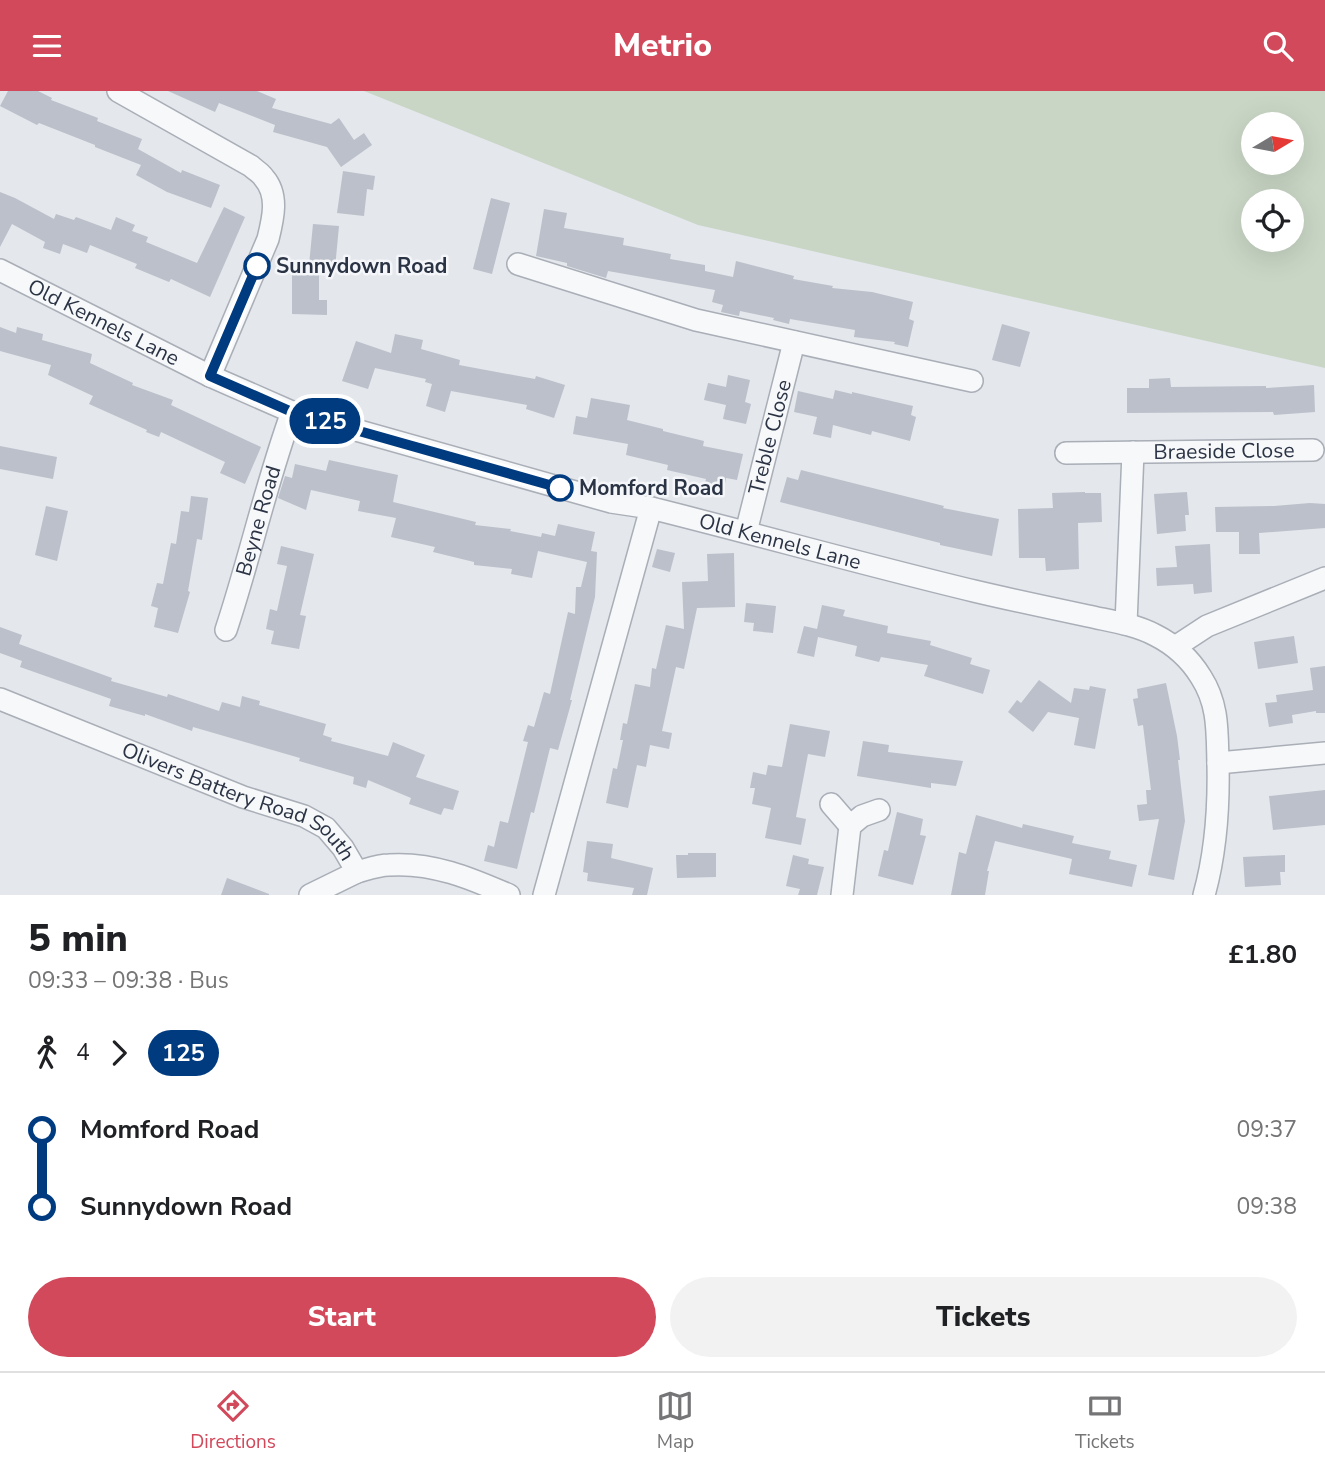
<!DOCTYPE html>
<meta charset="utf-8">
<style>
body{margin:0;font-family:"Nunito Sans",sans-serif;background:#f2f2f2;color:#202124;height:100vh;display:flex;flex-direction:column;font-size:26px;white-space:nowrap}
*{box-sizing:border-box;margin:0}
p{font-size:23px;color:#757577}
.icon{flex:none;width:38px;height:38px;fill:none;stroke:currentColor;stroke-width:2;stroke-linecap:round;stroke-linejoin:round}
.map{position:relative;height:804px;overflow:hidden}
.side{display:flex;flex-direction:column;background:#fff;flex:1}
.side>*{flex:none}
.badge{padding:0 14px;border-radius:23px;font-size:24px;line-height:46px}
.needle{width:46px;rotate:80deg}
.controls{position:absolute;left:1241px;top:21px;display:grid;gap:14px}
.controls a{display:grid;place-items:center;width:63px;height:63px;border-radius:50%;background:#fff;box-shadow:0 7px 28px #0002;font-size:35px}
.map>.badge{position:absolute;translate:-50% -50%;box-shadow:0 0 0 4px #fff}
.legs{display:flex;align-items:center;gap:10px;height:77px;padding:0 28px;font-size:23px}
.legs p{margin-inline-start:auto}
.overview{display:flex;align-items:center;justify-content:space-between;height:119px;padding:0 28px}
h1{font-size:38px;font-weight:800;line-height:52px}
.cta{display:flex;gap:14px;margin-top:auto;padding:14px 28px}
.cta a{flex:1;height:80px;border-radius:42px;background:#d1495b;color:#fff;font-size:28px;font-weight:800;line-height:80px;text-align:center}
.cta a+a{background:#f2f2f2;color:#202124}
ul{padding:0 28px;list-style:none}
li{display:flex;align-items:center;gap:24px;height:77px;font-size:26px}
li i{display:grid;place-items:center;width:10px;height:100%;margin:0 9px;background:currentColor}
li i::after{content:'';width:18px;height:18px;margin:-9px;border:5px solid;border-radius:50%;background:#fff}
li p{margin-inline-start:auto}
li:first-child i{background:linear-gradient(#0000 50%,currentColor 0)}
li:last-child i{background:linear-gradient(currentColor 50%,#0000 0)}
header{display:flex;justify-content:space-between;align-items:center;height:91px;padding:0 28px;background:#d1495b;color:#fff;font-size:32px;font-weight:800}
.tab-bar{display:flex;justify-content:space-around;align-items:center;height:98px;border-top:2px solid #e0e0e0;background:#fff;font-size:19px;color:#757577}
.tab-bar a{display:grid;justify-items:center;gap:4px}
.tab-bar .current{color:#d1495b}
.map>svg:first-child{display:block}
</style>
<header><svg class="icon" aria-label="menu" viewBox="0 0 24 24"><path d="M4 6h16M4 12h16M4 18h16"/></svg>Metrio<svg class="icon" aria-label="search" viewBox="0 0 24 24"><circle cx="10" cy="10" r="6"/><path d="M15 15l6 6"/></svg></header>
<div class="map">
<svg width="1325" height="804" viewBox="0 0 1325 804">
<rect width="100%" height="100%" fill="#e4e7ec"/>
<path fill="#c9d6c5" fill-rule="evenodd" d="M364 0H1325V277L698 134ZM1253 33H1292V72H1253ZM1253 110H1292V149H1253Z"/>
<g fill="#bbc0ca">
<polygon points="8,0 38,0 52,7 51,9 98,27 97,30 142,48 138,58 181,82 182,79 220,94 211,117 167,101 136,84 141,74 95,56 95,54 39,32 37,34 0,15"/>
<polygon points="168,0 257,0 276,8 272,17 331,33 339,27 354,49 364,42 372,54 341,76 327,56 273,41 275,34 219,12 215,21"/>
<polygon points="343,80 375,85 373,99 367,98 364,125 337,122"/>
<polygon points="0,101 15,107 54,128 56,123 74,129 76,126 111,139 116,126 135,134 132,140 148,146 146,151 197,172 224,116 245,126 210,206 171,188 169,191 135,177 137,173 90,154 87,162 63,153 60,163 43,157 45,151 12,133 0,156"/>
<polygon points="491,107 510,112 492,183 473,178"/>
<polygon points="544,118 567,122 564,137 624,147 623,154 671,163 670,168 705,174 705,180 733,186 736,170 794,185 793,188 833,195 832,197 872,201 913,211 909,228 914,230 908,256 894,253 895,251 854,246 855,239 790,228 789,233 773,229 774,227 740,220 739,225 721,221 723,214 712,211 715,199 608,180 606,187 567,175 567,172 536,165"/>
<polygon points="313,133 339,135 335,177 309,174"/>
<polygon points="292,183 319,184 319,209 327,209 327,224 292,223"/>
<polygon points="1002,233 1030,241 1020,276 992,269"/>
<polygon points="0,236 16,242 17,236 43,243 42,249 92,263 90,272 133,292 132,294 173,309 171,314 261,356 245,393 220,382 225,371 161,341 159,346 146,341 147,339 89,313 93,305 48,284 51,274 0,260"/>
<polygon points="395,243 423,249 421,258 460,269 459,274 535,288 536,285 565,294 554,327 526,318 527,314 451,300 445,321 426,315 432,293 425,291 426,288 375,277 368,298 342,290 356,250 391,262"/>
<polygon points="728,284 750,289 745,311 751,313 746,333 723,328 726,314 704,309 708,292 726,296"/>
<polygon points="1170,287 1171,296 1266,295 1266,297 1314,294 1315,321 1274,324 1273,321 1127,322 1127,297 1149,297 1149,288"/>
<polygon points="835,299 852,303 852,301 913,315 911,324 916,326 910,350 872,340 871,344 833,334 831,347 813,343 817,326 794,321 798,300 833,308"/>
<polygon points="591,307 630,314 627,329 663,338 663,340 704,350 703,355 743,363 737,389 726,387 724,397 705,392 706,388 667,379 668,374 626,364 628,353 573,343 576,325 587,327"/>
<polygon points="0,355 57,366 53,388 0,378"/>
<polygon points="329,369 398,384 393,411 476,431 475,434 511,438 510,440 541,446 542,442 555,445 558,433 595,441 591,460 597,461 595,506 570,609 572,609 558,659 550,657 534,722 531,721 517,778 484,770 488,754 494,756 500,730 508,732 528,651 523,650 528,634 534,636 544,601 550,603 568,521 575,523 576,496 581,496 587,471 538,460 532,487 511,483 512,478 474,474 474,471 433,461 435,456 391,446 396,427 358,420 360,410 311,399 306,419 278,407 285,385 292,387 295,373 326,380"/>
<polygon points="801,379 944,415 943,417 999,428 992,465 940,454 940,452 780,411 787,386 798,389"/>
<polygon points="1085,401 1085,402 1101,402 1102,431 1078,432 1079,478 1046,480 1045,467 1019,467 1018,418 1053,417 1052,402"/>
<polygon points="1187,401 1189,424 1185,424 1186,440 1157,443 1154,403"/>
<polygon points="191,405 208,407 202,449 197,448 188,500 190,501 178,542 154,536 158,517 151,515 157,492 163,493 171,452 176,453 181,420 189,421"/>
<polygon points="1310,412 1325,413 1325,437 1259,442 1260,463 1239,463 1239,441 1216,441 1215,416 1274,415"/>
<polygon points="46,415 68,420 57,470 35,464"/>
<polygon points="1210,453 1212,501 1194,503 1193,493 1157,495 1156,477 1177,476 1175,455"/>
<polygon points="281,455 314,463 300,524 306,525 299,558 271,553 274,540 266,538 270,518 277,520 287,475 277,473"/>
<polygon points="657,458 675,462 670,481 652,476"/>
<polygon points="734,462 735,516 697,517 684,578 676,576 662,640 672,642 669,658 650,654 646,676 637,674 628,717 606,712 613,677 617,678 623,649 620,649 623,632 627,633 635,593 650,596 652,577 656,578 666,534 684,538 682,491 708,490 707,463"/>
<polygon points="746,512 776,515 773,542 753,540 754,532 744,531"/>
<polygon points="822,514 845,519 843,525 888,535 887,542 931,550 930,554 972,567 970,573 990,579 983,603 924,585 928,574 881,566 879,571 855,565 857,555 818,546 814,566 797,562 804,535 817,538"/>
<polygon points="0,536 22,544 19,553 112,587 111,590 167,606 168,603 219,620 222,611 240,616 242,605 260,610 259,614 326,633 323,644 332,647 331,650 388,665 393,651 425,664 416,686 459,700 453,719 444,717 441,724 409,713 411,707 368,689 366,697 353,693 354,686 299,670 300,667 193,636 192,640 145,623 145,625 109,615 111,608 20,576 22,570 0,562"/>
<polygon points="1294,545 1298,572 1258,578 1254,551"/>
<polygon points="1325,575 1325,622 1316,622 1316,620 1292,624 1293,632 1269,636 1265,612 1277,611 1276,604 1313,599 1310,577"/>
<polygon points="1039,589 1071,612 1074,597 1089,599 1090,595 1106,598 1095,658 1074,654 1079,627 1048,621 1033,641 1008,621 1017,609 1021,612"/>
<polygon points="1166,592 1177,645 1180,669 1178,669 1185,730 1174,789 1148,784 1159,728 1139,730 1137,714 1147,713 1146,699 1151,699 1143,634 1138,635 1133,608 1138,607 1137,598"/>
<polygon points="790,633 830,640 825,666 808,663 796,726 806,728 801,754 765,747 771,717 752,713 755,697 750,697 753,681 766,684 768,674 782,676"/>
<polygon points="863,650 889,654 888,661 963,670 956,695 931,692 931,697 857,685"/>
<polygon points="1325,699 1325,734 1273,739 1269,705"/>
<polygon points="897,721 923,728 920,744 926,745 913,794 878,785 884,759 888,760"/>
<polygon points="976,724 1022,737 1023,733 1074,745 1072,752 1111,760 1109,768 1137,774 1132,796 1069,783 1072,768 995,750 987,780 989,780 985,804 951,804 959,761 966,763"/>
<polygon points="587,750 613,753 611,767 653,777 647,804 632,804 634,797 587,790 588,782 583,781"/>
<polygon points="688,762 716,762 716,786 677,787 676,764 688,764"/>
<polygon points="793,764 809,768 808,773 824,776 817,804 798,804 800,798 786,795"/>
<polygon points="1285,764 1285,781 1280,781 1281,794 1245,796 1243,766"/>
<polygon points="227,787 269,803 269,804 221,804"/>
</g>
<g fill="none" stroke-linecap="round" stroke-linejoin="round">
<g stroke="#a9aeb7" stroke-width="24">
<g id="minor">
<path d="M118 0 251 75C255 79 261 82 264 87 279 104 273 128 268 148L210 285"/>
<polyline points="518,173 696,229 972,290"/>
<path id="s1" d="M0 179 210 285 292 321 611 411 651 417C759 444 866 474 974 500 1012 509 1050 517 1088 525 1110 530 1134 533 1155 544 1173 553 1190 568 1201 586 1219 614 1217 641 1218 673 1219 718 1216 761 1204 804"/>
<path id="s2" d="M1066 362 1313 359"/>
<path id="s3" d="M746 441 794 251"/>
<polyline points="1126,533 1133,361"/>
<path id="s4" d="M226 539C250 467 266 392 292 321"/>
<polyline points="1175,556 1207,535 1325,487"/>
<path id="s5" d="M0 608 243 706 304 725 326 737 343 757 357 781C368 778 379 774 389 774 432 771 470 787 509 804"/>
<polyline points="1218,672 1325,662"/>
<polyline points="831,713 850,735"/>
<polyline points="310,804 357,781"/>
<polyline points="544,804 651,417"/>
<polyline points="842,804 850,735 862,725 879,719"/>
</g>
</g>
<use href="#minor" stroke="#f7f8fa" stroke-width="21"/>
</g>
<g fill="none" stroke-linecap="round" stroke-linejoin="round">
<g stroke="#fff" stroke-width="16">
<polyline id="line-1" points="257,175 210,285 292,321 560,397"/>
</g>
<use href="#line-1" stroke="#003b80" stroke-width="10"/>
</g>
<g fill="#fff" stroke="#003b80" stroke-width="3.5">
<circle cx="257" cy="175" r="12"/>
<circle cx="560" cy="397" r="12"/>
</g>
<g text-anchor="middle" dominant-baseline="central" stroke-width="5" stroke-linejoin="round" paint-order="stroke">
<g font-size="21" font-weight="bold" fill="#2b3445" stroke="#f4f6f9" text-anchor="start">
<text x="276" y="175">Sunnydown Road</text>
<text x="579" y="397">Momford Road</text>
</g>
<g font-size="21" fill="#2b3445" stroke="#f4f6f9">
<text stroke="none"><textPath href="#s1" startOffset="116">Old Kennels Lane</textPath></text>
<text stroke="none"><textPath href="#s3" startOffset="98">Treble Close</textPath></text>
<text stroke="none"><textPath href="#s2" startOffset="158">Braeside Close</textPath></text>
<text stroke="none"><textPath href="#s4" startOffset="114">Beyne Road</textPath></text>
<text stroke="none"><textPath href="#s1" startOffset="830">Old Kennels Lane</textPath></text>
<text stroke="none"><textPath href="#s5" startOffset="261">Olivers Battery Road South</textPath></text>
</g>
</g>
</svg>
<div class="controls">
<a><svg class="needle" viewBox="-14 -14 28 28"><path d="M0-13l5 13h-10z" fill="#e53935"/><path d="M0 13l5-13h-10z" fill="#757577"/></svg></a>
<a><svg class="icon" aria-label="locate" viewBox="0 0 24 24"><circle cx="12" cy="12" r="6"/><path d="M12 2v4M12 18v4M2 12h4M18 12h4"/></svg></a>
</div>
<b class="badge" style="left:325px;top:330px;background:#003b80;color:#fff">125</b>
</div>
<section class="side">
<div class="overview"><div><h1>5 min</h1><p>09:33 – 09:38 · Bus</p></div><b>£1.80</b></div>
<div class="legs"><svg class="icon" aria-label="walk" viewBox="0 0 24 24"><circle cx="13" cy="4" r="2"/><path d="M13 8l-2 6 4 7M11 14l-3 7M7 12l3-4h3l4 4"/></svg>4<svg class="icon" aria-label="forward" viewBox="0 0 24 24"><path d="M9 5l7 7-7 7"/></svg><b class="badge" style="background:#003b80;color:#fff">125</b></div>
<ul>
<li><i style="color:#003b80"></i><b>Momford Road</b><p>09:37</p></li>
<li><i style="color:#003b80"></i><b>Sunnydown Road</b><p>09:38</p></li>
</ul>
<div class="cta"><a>Start</a><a>Tickets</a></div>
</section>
<nav class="tab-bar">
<a class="current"><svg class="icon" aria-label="directions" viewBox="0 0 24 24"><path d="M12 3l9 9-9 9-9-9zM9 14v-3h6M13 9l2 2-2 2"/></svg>Directions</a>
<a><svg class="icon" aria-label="map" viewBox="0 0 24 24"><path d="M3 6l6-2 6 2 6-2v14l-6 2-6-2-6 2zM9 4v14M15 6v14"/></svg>Map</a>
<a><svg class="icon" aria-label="tickets" viewBox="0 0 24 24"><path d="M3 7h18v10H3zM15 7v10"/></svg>Tickets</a>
</nav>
